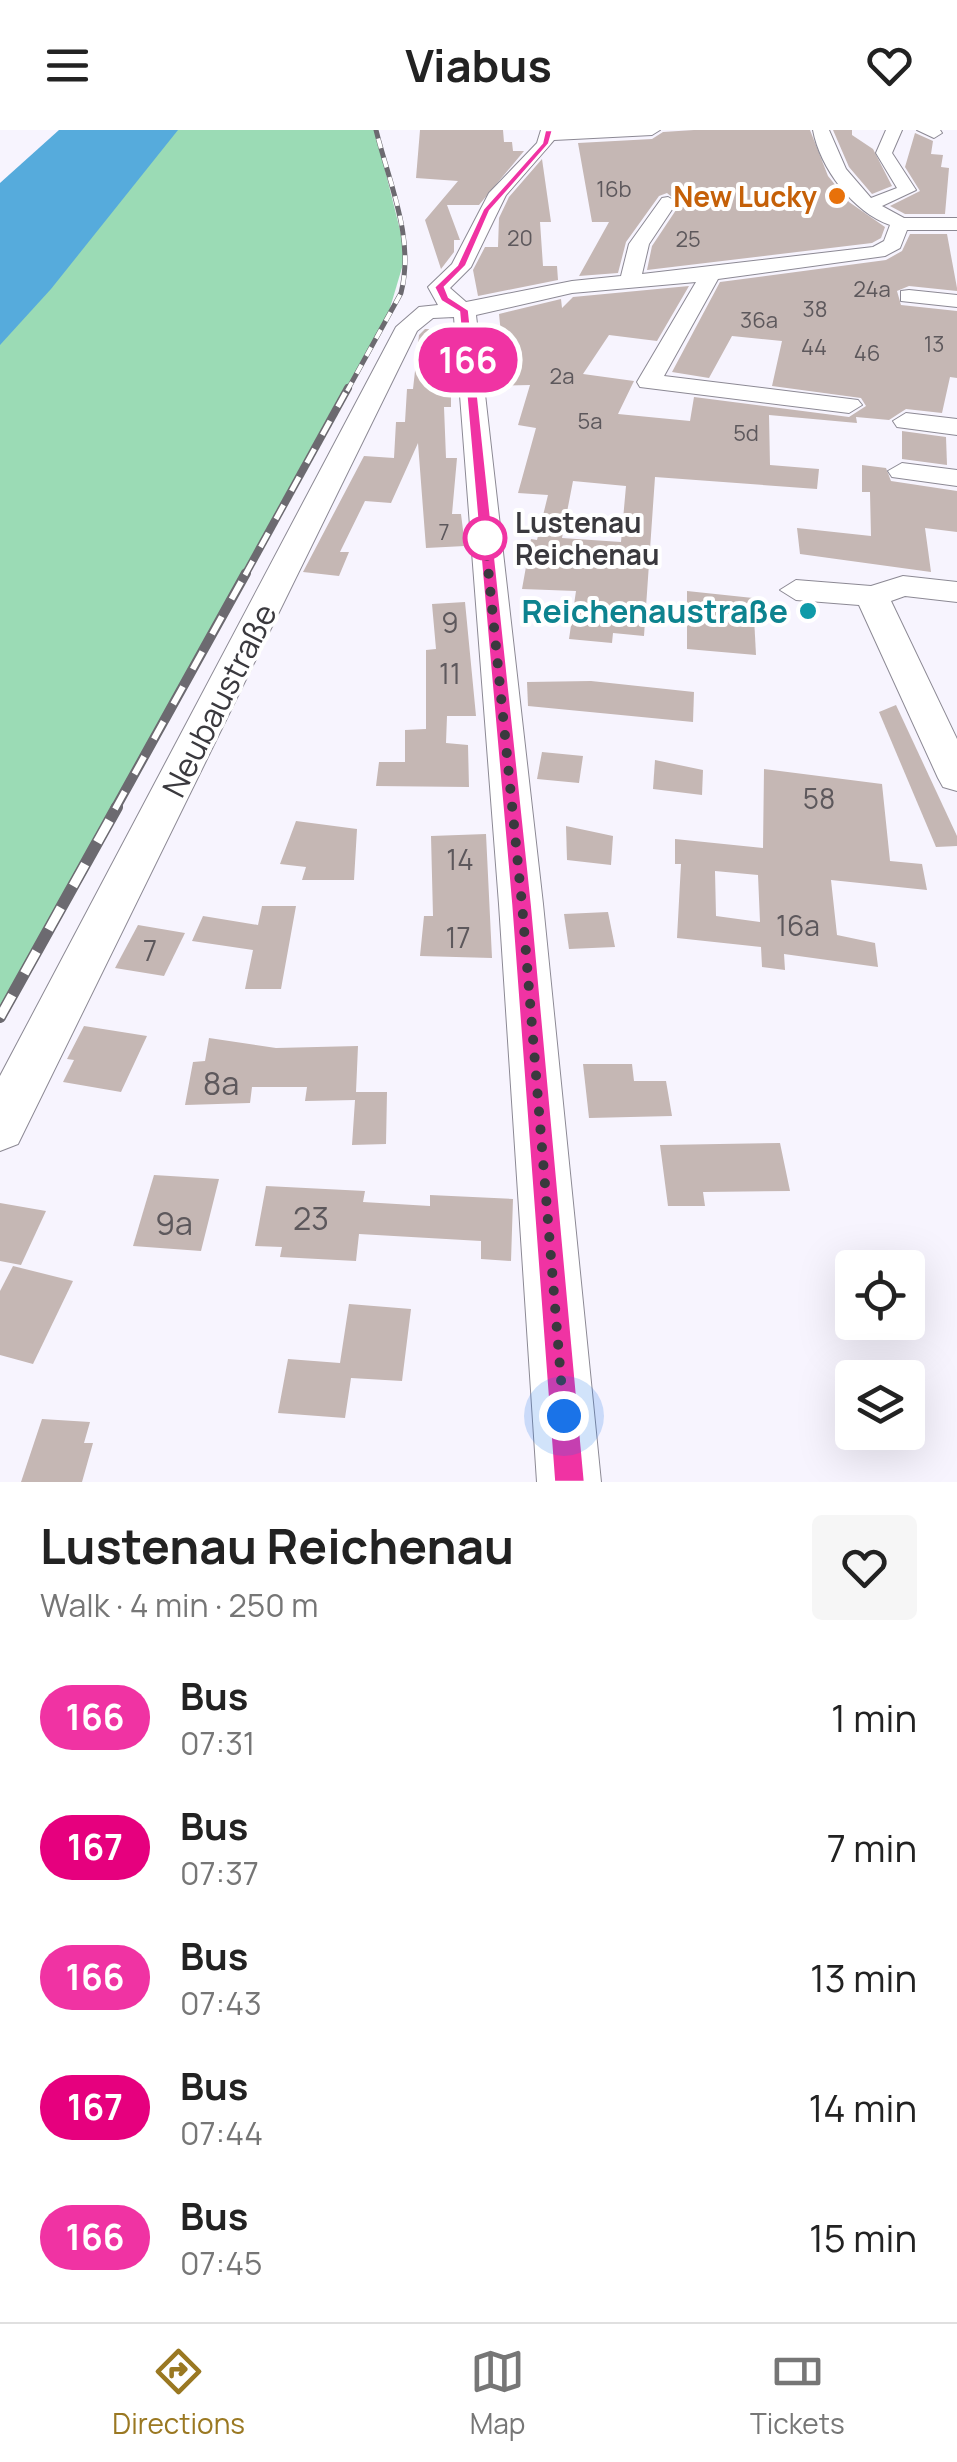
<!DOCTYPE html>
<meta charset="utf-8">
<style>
body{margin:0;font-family:Manrope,sans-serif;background:#f6f6f6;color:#222;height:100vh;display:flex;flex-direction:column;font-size:38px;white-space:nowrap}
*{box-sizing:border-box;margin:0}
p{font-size:32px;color:#767676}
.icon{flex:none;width:55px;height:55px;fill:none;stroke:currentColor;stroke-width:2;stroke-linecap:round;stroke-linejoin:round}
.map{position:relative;height:1352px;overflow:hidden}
.sheet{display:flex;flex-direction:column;background:#fff;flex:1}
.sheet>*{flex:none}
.badge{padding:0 20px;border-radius:32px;font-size:35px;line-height:65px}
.tools{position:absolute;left:835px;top:1120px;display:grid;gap:20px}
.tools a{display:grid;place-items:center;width:90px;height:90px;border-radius:10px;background:#fff;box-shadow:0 10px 40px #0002;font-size:50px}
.you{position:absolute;width:50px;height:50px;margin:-25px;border:8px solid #fff;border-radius:50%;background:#1a73e8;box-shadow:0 0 0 15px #1a73e833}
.map>.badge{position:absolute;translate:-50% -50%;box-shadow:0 0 0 5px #fff}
.round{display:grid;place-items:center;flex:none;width:105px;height:105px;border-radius:10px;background:#f6f6f6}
.summary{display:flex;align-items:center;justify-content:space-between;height:170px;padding:0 40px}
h1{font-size:48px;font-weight:700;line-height:75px}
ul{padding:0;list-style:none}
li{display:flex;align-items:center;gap:30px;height:130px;padding:0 40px}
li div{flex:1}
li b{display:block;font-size:38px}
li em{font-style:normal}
li .badge{min-width:110px;font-weight:700;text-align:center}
header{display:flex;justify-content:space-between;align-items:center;height:130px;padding:0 40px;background:#fff;font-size:45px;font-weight:700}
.dock{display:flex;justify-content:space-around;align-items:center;height:140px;border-top:2px solid #e0e0e0;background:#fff;font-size:28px;color:#767676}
.dock a{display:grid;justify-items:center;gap:5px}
.dock .on{color:#9a7822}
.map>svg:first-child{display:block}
</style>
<header><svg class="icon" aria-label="menu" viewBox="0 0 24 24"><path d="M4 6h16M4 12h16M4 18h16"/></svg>Viabus<svg class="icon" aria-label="heart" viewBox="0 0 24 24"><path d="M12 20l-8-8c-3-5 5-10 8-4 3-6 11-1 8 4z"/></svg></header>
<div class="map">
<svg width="957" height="1352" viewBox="0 0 957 1352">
<rect width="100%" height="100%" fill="#f7f4fe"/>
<polygon fill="#9bdbb5" points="177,0 375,0 406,124 385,195 0,887 0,213"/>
<polygon fill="#56abdc" points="59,0 178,0 51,159 0,215 0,53"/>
<g fill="#c5b7b4" fill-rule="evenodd">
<polygon points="420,0 503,0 504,12 512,12 513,21 524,21 479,75 447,75 460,110 454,110 454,122 441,139 425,90 458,51 416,48"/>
<polygon points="694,0 810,0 828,46 849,72 885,97 881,108 872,113 647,140 652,116 680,74 667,63 659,66 626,112 618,143 579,146 609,92 592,92 578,13 652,9 663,2"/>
<polygon points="833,0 852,0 852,5 873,19 892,56 872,64 849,37"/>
<polygon points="915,3 933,11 931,24 943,25 941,37 949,38 945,84 905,84 890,76 920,61 905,37"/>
<polygon points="542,29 551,92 540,92 543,136 557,136 558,150 478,166 473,140 485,117 498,117 499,88 509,67"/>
<path d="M910 104H947L957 158V161L909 156 897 161 901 175 957 181V248L950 247 942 283 906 279 889 290 856 287 857 293 769 285 770 335 819 339 817 359 655 347 644 506 613 503 612 513 569 509 576 461 522 459 531 409 537 410 548 365 518 363 536 298 518 295 530 255 494 256 490 234H504L499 184 561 169 562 178 573 167 689 156 657 211 609 205 583 244 634 251 618 284 690 291 694 267 849 287 866 276 861 268 772 256 782 211 732 206 709 248 672 242 720 152 886 130 902 121ZM573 351 626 356 621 412 562 408Z"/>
<polygon points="425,199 451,199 451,277 444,277 446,328 457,328 452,384 461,384 465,416 426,418 418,313 391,373 365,371 340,422 349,422 339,446 303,442 364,326 394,328 396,292 405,292 407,259 413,259 419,205"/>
<polygon points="902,301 946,307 947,335 902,329"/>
<polygon points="862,335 886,338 891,351 957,361 957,402 925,398 931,442 800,424 797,398 871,406 870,362 862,362"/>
<polygon points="687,461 753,468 756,525 687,519"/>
<polygon points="465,472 476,586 447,586 446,613 468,615 469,657 376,656 379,632 405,632 405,600 426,599 426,520 436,519 432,474"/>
<polygon points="591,551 694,562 693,592 528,576 527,552"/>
<polygon points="896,575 957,706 957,716 936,717 879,582"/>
<polygon points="542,622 583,626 579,653 537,649"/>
<polygon points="655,630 703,640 702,665 653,659"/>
<path d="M764 639 882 654 890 731 922 734 927 760 831 750 837 805 875 813 878 837 784 824 785 840 762 837 761 817 677 808 681 734H675V709L763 718ZM715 741 758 745 760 792 716 786Z"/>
<polygon points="296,691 357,699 354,750 302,750 306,737 280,734"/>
<polygon points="566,696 613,706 611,735 567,730"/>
<polygon points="486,704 492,828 420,826 424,786 433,786 431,706"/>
<polygon points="262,776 296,776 281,859 245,859 253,820 192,811 203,786 258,795"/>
<polygon points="608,782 615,817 569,819 564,784"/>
<polygon points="138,795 185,803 164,846 115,838"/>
<polygon points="84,896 147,906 121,962 63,952 74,930 67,929"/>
<polygon points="209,908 276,918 358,916 356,962 387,962 386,1014 352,1015 355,970 305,971 307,957 252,957 250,973 185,975 193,932 205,931"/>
<polygon points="583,934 632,934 634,951 666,951 672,986 589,988"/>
<polygon points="780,1013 790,1061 703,1062 705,1076 668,1076 660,1015"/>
<polygon points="154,1045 219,1049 201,1121 133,1116"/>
<polygon points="266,1056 365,1061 363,1072 430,1076 430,1065 513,1069 511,1131 481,1129 481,1111 359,1104 356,1131 280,1127 282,1117 255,1116"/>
<polygon points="0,1073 46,1081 21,1135 0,1131"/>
<polygon points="13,1136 73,1151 33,1234 0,1225 0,1161"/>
<polygon points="349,1174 411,1179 402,1251 351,1248 345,1288 278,1283 288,1229 340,1233"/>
<polygon points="42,1289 90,1292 84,1313 93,1313 82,1352 21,1352"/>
</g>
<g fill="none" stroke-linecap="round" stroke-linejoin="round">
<g stroke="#8c8994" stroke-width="2">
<g id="minor">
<path d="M541 0H660L652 5 554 10 506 65 471 137 450 158 466 172 572 151 621 146 629 114 662 68 668 67 677 72 649 114 642 144 873 117 884 111 890 95C853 82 820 38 813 0H829L846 39 871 68 897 58 876 23 886 0H902L892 23 916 60 882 76 904 88H957V100H907L900 118 885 126 718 149 664 246 858 270 862 275 849 283 640 257 637 252 696 152 572 163 476 185 543 774 601 1352H537L499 774 454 187 433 188 417 201 18 1014 0 1021V946L396 197 419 177 438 175 428 157 452 134 489 63 537 13Z"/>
<polygon points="917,0 940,0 942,3 934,8"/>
<polygon points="909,160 957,165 957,177 901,171 901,161"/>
<polygon points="906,283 957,289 957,305 897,297 893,291"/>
<polygon points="902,333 957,340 957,356 892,347 888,341"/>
<polygon points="903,446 957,452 957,472 905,466 891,471 957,609 957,661 943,657 938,648 859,475 796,470 780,460 796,450 871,456"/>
</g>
</g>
<use href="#minor" fill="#fff" fill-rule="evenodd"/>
<g stroke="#6c6a70" stroke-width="5">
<path id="rail-far3" d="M347 261 401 163C415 108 389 53 376 0"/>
</g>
<g stroke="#6c6a70" stroke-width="8">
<polyline id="rail-far2" points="245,445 348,258"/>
</g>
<g stroke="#6c6a70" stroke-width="10">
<polyline id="rail-far1" points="115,679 246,443"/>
</g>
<g stroke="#6c6a70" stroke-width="12">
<polyline id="rail" points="0,887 117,677"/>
</g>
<use href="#rail-far3" stroke="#fff" stroke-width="4" stroke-dasharray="10" stroke-linecap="butt"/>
<use href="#rail-far2" stroke="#fff" stroke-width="5" stroke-dasharray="16" stroke-linecap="butt"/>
<use href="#rail-far1" stroke="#fff" stroke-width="6" stroke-dasharray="20" stroke-linecap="butt"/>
<use href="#rail" stroke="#fff" stroke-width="9" stroke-dasharray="25" stroke-linecap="butt"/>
</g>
<polygon fill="#f033a3" stroke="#fff" stroke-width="2.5" points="545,0 553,0 549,14 490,81 466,136 445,157 449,167 469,180 532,774 585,1352 554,1352 511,774 459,182 441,171 434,157 457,135 483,79 542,13"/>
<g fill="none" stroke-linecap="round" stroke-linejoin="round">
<polyline stroke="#3a393e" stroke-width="10" stroke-dasharray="0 18" points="485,408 522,774 564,1286"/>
</g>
<circle fill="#e8710a" stroke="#fff" stroke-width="4" cx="837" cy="66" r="10"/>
<circle fill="#fff" stroke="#f033a3" stroke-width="5" cx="485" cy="408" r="20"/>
<circle fill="#0f9aa8" stroke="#fff" stroke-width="4" cx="808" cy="481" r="10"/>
<g text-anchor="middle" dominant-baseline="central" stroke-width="8" stroke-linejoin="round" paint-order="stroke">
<g font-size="22" fill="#5d585c">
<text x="614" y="59">16b</text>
<text x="520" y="108">20</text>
<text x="688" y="109">25</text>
<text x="872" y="159">24a</text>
<text x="815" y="179">38</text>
<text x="759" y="190">36a</text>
<text x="934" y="214">13</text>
<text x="814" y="217">44</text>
<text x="867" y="223">46</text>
<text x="562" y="246">2a</text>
<text x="590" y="291">5a</text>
<text x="746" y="303">5d</text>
<text x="444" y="402">7</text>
</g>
<g font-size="28" font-weight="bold" fill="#c56008" stroke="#fff" text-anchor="end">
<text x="817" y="66">New Lucky</text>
</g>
<g font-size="28" font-weight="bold" fill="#3a393e" stroke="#fff" text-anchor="start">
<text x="515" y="392">Lustenau<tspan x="515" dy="32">Reichenau</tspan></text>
</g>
<g font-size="28" fill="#5d585c">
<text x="450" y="492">9</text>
<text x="450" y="543">11</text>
<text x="819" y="668">58</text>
<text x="460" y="729">14</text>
<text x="798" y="795">16a</text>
<text x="458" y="807">17</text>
<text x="150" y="820">7</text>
</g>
<g font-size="32" font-weight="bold" fill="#0d838f" stroke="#fff" text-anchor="end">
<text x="788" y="481">Reichenaustraße</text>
</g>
<g font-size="32" fill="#3a393e" stroke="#fff">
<text transform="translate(219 570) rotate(-63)">Neubaustraße</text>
</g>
<g font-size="32" fill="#5d585c">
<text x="221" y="953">8a</text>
<text x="311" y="1088">23</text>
<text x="174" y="1093">9a</text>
</g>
</g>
</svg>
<div class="tools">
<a><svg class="icon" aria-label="locate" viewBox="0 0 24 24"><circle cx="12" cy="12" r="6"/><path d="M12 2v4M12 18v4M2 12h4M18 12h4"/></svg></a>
<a><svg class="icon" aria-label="layers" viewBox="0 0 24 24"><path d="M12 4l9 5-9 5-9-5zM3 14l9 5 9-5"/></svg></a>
</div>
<div class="you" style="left:564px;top:1286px"></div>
<b class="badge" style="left:468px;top:230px;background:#f033a3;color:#fff">166</b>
</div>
<section class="sheet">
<div class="summary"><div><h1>Lustenau Reichenau</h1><p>Walk · 4 min · 250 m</p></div><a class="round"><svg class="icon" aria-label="heart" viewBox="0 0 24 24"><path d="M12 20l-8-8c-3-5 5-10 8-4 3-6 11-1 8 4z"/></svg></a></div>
<ul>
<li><span class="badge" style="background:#f033a3;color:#fff">166</span><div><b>Bus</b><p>07:31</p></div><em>1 min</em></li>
<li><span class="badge" style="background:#e6007e;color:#fff">167</span><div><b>Bus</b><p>07:37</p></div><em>7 min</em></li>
<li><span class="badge" style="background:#f033a3;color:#fff">166</span><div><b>Bus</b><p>07:43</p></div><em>13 min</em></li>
<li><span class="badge" style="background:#e6007e;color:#fff">167</span><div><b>Bus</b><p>07:44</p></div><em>14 min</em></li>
<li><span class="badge" style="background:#f033a3;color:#fff">166</span><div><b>Bus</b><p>07:45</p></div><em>15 min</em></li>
</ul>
</section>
<nav class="dock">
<a class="on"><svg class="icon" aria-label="directions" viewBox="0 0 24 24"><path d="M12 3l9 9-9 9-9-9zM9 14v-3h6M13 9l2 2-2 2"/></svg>Directions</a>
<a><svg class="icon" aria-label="map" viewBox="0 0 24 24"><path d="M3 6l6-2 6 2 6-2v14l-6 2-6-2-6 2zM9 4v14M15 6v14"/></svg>Map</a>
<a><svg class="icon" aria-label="tickets" viewBox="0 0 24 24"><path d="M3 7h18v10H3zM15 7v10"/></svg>Tickets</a>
</nav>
